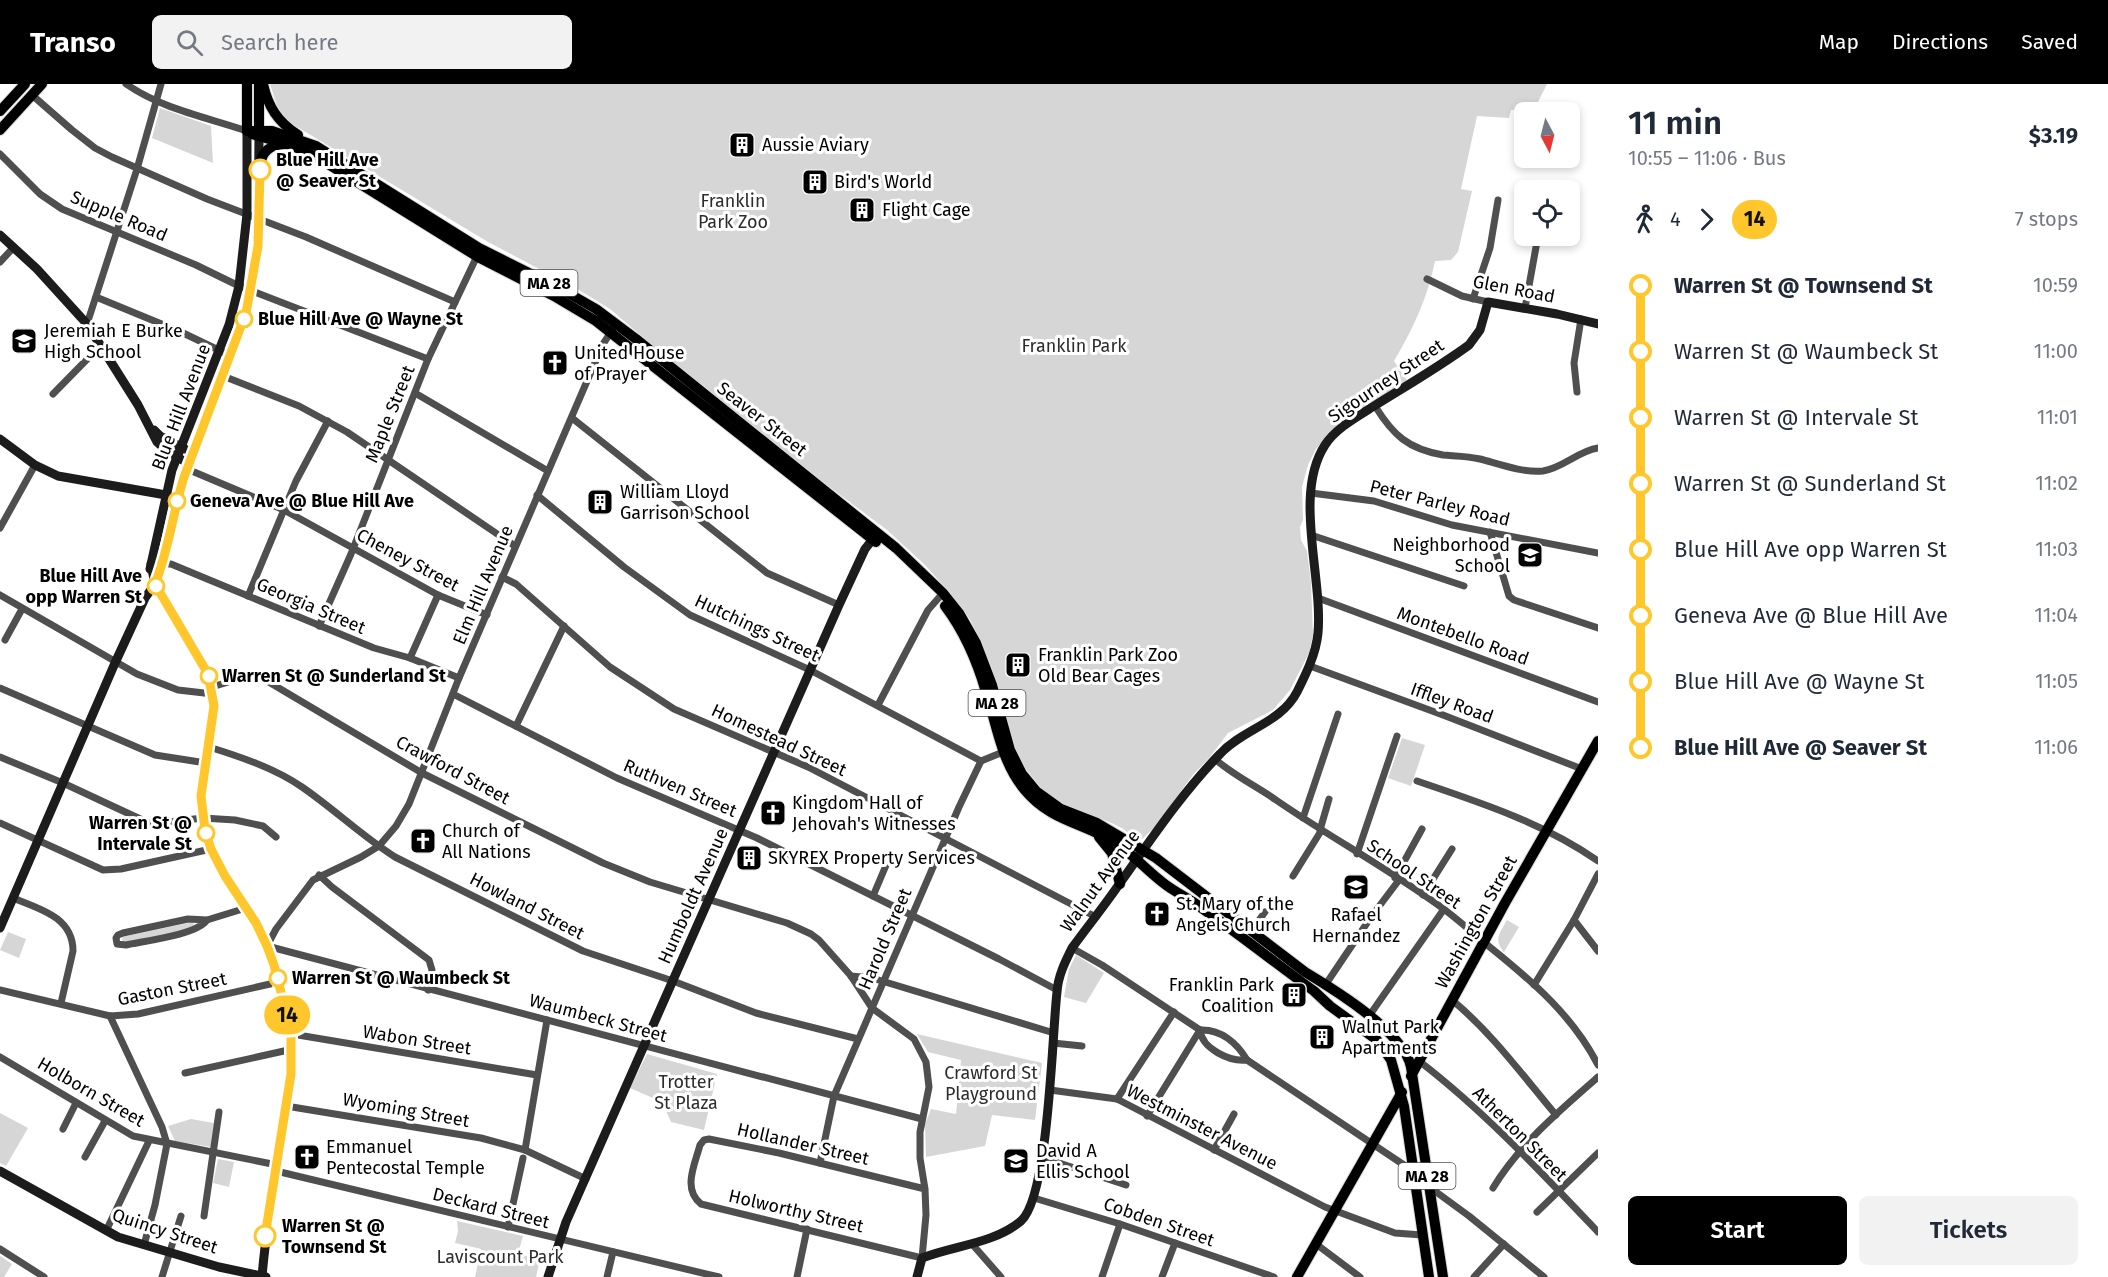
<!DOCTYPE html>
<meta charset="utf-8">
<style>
body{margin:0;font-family:"Fira Sans",sans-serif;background:#f2f2f3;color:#1f2937;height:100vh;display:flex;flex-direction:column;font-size:22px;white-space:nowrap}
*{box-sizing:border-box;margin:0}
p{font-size:20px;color:#747a83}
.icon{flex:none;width:33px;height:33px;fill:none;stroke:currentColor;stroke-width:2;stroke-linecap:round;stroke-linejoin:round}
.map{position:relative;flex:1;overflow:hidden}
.panel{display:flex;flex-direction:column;background:#fff;width:510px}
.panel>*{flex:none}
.badge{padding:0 12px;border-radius:20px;font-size:21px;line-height:39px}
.needle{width:39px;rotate:173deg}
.buttons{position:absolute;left:1514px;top:18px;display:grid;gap:12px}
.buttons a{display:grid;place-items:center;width:66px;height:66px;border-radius:9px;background:#fff;box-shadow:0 3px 9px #0003;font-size:30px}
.map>.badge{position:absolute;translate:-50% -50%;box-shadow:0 0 0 3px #fff}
.legs{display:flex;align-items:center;gap:9px;height:66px;padding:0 30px;font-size:20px}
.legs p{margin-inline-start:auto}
.head{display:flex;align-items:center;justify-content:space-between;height:102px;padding:0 30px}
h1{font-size:33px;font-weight:600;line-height:45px}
.primary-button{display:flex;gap:12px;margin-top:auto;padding:12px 30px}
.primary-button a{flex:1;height:69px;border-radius:9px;background:#000;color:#fff;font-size:24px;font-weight:600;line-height:69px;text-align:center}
.primary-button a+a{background:#f2f2f3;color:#1f2937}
ul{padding:0 30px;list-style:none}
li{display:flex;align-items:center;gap:21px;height:66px;font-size:22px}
li i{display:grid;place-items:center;width:9px;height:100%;margin:0 8px;background:currentColor}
li i::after{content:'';width:15px;height:15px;margin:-8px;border:4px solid;border-radius:50%;background:#fff}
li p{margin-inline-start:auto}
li:first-child i{background:linear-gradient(#0000 50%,currentColor 0)}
li:last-child i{background:linear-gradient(currentColor 50%,#0000 0)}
header{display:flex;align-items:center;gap:36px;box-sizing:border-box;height:84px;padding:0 30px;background:#000;color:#fff}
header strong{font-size:28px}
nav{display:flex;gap:33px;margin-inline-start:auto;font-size:21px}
.search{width:420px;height:54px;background:#f2f2f3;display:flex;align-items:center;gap:15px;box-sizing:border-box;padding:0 21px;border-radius:9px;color:#747a83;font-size:22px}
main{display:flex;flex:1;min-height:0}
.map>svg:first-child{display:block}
</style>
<header>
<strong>Transo</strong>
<div class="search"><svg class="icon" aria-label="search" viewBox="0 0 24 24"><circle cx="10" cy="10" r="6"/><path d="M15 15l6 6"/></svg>Search here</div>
<nav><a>Map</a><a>Directions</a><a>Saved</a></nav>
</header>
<main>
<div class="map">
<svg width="1598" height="1193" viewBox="0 0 1598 1193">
<rect width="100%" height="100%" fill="#fff"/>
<g fill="#d6d6d6">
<path d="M270 0H1547L1534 26H1511L1509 34 1477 32 1461 105 1472 107 1458 168 1451 176 1435 177C1428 213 1413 245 1394 277L1407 296 1333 346 1316 365 1308 381 1302 403 1303 436 1300 443 1301 456 1307 467 1311 499 1313 551 1309 569 1290 606 1273 626 1228 649 1210 673 1192 692 1154 744 1142 755 1135 756 1125 746 1114 740 1062 720 1046 710 1028 688 1015 666 990 580 971 537 957 517 925 481 887 446 736 333 610 225 579 206 488 158 289 38 278 25Z"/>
<polygon points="160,24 211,42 213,79 152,54"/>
<polygon points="1402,654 1425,661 1411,702 1388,694"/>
<path d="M1507 836 1519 843 1504 868C1493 855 1500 849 1507 836Z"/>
<polygon points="193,838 195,845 123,860 122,853"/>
<polygon points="8,848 26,855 19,874 0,866"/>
<polygon points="1076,871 1104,889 1086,919 1064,913 1069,885"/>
<polygon points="917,950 1042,979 1035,1036 992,1031 985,1062 926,1073 925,1040 931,1025 956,1030 961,976 928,968"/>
<polygon points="647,970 717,990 704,1046 671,1038 662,1018 630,1004"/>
<polygon points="0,1029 28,1044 6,1082 0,1079"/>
<polygon points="191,1035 214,1039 211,1063 175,1057 168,1042"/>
<polygon points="218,1075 234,1078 229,1103 213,1099"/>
<polygon points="457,1137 523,1152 518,1170 540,1175 536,1193 475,1193 481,1165 455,1159 458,1147"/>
<polygon points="0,1172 12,1180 4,1193 0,1193"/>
</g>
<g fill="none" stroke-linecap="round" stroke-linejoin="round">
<g stroke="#dbdbdb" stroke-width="12">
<g id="primary">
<path d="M263 0C268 23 278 38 298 51"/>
<polyline points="0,27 25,0"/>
<polyline points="0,46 42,0"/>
<path d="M247 47H272L316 62 479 164 561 205 596 225 636 255 896 464 943 509 959 529 976 559 992 601 1010 666 1022 690 1036 707 1061 725 1097 739 1156 774 1305 888C1335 906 1404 948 1411 983L1443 1193"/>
<polyline points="247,47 247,0"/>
<polyline points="252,50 293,62 320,75 478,173 554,212 596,237 876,458"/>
<polyline points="259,52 259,0"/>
<path d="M260 81C262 67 270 61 284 60"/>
<path d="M945 522C964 547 977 577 986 608 997 641 1001 677 1024 705 1052 739 1084 738 1117 760 1134 771 1148 788 1166 801 1174 807 1184 812 1193 818 1234 846 1274 878 1314 907L1330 922 1377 956 1391 976 1404 1022 1429 1193"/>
<polyline points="1099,753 1112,769 1120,800"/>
<polyline points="1411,992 1505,819 1598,657"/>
<polyline points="1297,1193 1402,1008"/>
</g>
</g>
<g stroke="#4f4f4f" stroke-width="7">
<path d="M126 0C162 25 206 33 247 47"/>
<polyline points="32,11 72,46 95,64 112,73 207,115 306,153 455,218"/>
<polyline points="0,70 40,110 62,125 196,181 239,202 428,275"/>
<polyline points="0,178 14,163"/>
<polyline points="1427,195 1462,212 1488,218"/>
<polyline points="96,213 181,248 231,272"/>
<polyline points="1473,215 1490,164 1498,116"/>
<polyline points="1525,224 1538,152"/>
<polyline points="87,240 137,85 161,0"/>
<polyline points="613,245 603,260 459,594 409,720 396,742 379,762 361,773 313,796 276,845 267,862 922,1035"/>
<polyline points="223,292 299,322 347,348 515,462"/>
<polyline points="1577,308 1574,279 1581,235"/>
<polyline points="415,309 548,387"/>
<polyline points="53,310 101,261"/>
<path d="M1375 322C1393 351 1408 365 1443 371 1455 372 1468 372 1480 375 1499 380 1523 389 1543 387 1563 384 1578 367 1598 364"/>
<polyline points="572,334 767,489 839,521"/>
<polyline points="187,385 284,426 438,511 487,531"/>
<polyline points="1311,409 1374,417 1452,441 1598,469"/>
<polyline points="537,411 624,483 690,531 810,586 981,677"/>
<polyline points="0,444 35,381"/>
<polyline points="1490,448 1509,512 1514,516 1598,544"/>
<polyline points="1311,451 1464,502"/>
<polyline points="151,480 171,480 374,564 410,574 459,594"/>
<polyline points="502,493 516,500 610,583 674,625 808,683 1096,833"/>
<polyline points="0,511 137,590 178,606 213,610"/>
<polyline points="248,512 296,397 328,337"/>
<polyline points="1318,514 1598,618"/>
<polyline points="319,542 351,470 428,275 478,170"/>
<polyline points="5,556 22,525"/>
<polyline points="410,574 438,511"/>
<polyline points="1310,582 1443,631 1582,685"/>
<path d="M212 603 251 591 262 594 422 689 603 779 650 798 787 839 811 850 819 856 851 892 872 924 914 955 926 978 929 1003 920 1048V1074L925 1105 926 1131 922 1174 701 1120C682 1105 695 1080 700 1061L704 1056 709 1055 779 1069 925 1105"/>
<polyline points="0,604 155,671 206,679"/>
<polyline points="453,610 617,694 757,754 999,875 1057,906"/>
<polyline points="878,621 928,526 943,509"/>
<polyline points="516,642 564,542"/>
<path d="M209 663C241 673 274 684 302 703 334 725 362 752 395 773L583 867 673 897 756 929 858 955"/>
<polyline points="0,673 63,699 151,740 203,734 235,736 263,742 276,753"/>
<path d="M1215 675C1233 691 1256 702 1276 716 1331 754 1391 786 1445 826 1461 838 1475 851 1491 864 1533 898 1573 932 1598 981"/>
<path d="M1417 697C1479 718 1544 739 1598 777"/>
<polyline points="1303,734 1338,630"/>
<polyline points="0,739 103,786 121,785 211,765"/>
<polyline points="1320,746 1329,715"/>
<polyline points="1357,770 1397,652"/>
<polyline points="319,791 332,803 429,876 432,886 428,906"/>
<polyline points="1293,792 1321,747"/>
<polyline points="1395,794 1422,745"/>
<polyline points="1423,811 1452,765"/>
<polyline points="873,812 887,779"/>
<path d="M13 814C40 825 73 833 73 867L61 919"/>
<path d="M207 836C197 851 144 857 126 861L117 860 116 854 118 851 123 849 188 835 207 836 246 824"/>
<polyline points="1574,836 1598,867"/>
<polyline points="1251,847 1265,828"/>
<path d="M1072 864 1102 881 1200 946C1221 945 1237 959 1247 976L1413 1087"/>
<polyline points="851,892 872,894 1054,949"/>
<polyline points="1326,900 1371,833 1399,796"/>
<polyline points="1534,901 1574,836 1598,790"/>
<polyline points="0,906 110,932 138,930 279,898"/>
<path d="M1452 916C1492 949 1523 992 1556 1031"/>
<polyline points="110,932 162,1043 167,1060 155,1121 144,1161"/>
<polyline points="1369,932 1444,825"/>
<path d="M1200 946C1202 965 1230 978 1247 976"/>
<polyline points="292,950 537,991"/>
<polyline points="1053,959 1082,962"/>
<polyline points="0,973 133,1052 277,1081"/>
<path d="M1419 977C1484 1027 1541 1088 1598 1148"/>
<polyline points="185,989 293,965"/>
<polyline points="1050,1006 1117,1015 1325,1123 1395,1149 1422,1151"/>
<polyline points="1117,1015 1174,928"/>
<polyline points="286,1022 481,1054 525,1066 586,1095"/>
<polyline points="1147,1032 1200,946"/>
<polyline points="63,1045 76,1019"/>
<polyline points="525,1066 547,936"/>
<polyline points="1214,1066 1234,1030"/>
<polyline points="85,1073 105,1037"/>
<polyline points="1041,1073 1126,1101"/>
<polyline points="820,1079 834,1012 959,723 981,677 1008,666"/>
<polyline points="276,1087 719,1193"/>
<polyline points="1428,1102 1469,1132 1544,1193"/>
<path d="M1493 1104C1519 1061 1560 1026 1598 993"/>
<polyline points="1034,1114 1120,1140 1274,1193"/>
<polyline points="1537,1128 1598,1069"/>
<polyline points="204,1132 219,1028"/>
<polyline points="508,1143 523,1074"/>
<polyline points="106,1147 149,1057"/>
<polyline points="972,1160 1001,1193"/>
<polyline points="1316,1160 1360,1193"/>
<polyline points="0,1165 44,1193"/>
<polyline points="162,1193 181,1132"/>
<polyline points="607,1193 613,1168"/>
<polyline points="797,1193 807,1145"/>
<polyline points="1102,1193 1120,1140"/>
<polyline points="1162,1193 1175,1159"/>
<polyline points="1474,1193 1504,1160"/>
</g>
<g stroke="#1c1c1c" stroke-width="9">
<polyline points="0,151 37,185 87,240 138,321 157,358 167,367 189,380"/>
<polyline points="154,346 160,352 185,365"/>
<polyline points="0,355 35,381 58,392 166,411"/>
<path d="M151 480 155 500 160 510 208 590C221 631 206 671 201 712 198 770 243 812 266 860 278 886 284 916 290 944 297 977 288 1011 283 1044 275 1093 266 1143 262 1193"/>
<polyline points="150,485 172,386 229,241 239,202 247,130 247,47"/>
<polyline points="0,844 115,579 145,514 155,500 163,479 184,393 243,238 252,206 258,162 259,52"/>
<polyline points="0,1087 118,1153 219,1183 266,1193"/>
<polyline points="548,1193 566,1138 839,521 865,465 877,450"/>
<path d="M917 1193 922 1174C955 1161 993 1160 1021 1137 1049 1112 1052 950 1057 908 1058 892 1065 878 1072 864 1088 842 1105 821 1120 799 1152 754 1182 709 1220 670 1243 645 1281 639 1297 608 1306 590 1316 570 1318 549 1323 493 1293 410 1325 361 1336 344 1357 333 1374 322 1406 302 1439 283 1469 261L1480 246 1488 218 1557 230 1598 240"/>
</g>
<use href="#primary" stroke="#000" stroke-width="10"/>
</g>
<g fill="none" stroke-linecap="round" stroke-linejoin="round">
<g stroke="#fff" stroke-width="14">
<path id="line-1" d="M260 86 258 162 246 229 184 393C173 428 169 465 155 500L208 590 214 622 201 712 205 746 211 765 225 792 256 839 267 862 274 881 291 947V990L265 1152"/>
</g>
<use href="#line-1" stroke="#ffc72c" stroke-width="9"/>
</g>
<defs>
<g id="building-square" transform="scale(1.35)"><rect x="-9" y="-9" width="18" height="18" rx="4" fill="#000" stroke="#fff"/><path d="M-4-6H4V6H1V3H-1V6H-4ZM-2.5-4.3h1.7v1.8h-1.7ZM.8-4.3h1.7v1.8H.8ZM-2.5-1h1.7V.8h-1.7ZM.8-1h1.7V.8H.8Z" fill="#fff"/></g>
<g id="school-square" transform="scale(1.35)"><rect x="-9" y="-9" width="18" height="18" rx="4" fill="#000" stroke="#fff"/><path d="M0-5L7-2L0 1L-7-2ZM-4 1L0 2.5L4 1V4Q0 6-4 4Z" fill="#fff"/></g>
<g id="church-square" transform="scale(1.35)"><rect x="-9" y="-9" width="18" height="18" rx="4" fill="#000" stroke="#fff"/><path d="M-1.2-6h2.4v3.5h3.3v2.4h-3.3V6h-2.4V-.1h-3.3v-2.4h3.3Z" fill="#fff"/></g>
</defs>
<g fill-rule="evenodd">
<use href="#building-square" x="742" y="61"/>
<use href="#building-square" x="815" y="98"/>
<use href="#building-square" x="862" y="126"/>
<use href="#school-square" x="24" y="257"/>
<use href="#church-square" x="555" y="279"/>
<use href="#building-square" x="600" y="418"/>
<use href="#school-square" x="1530" y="471"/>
<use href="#building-square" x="1018" y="581"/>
<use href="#church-square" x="773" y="729"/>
<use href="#church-square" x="423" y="757"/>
<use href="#building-square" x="749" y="774"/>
<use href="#school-square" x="1356" y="803"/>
<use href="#church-square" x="1157" y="830"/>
<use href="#building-square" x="1294" y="911"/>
<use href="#building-square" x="1322" y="953"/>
<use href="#church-square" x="307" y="1073"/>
<use href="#school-square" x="1016" y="1077"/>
</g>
<g fill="#fff" stroke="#ffc72c" stroke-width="3">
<circle cx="260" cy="86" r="10"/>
<circle cx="244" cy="235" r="8"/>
<circle cx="177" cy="417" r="8"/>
<circle cx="156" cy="502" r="8"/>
<circle cx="209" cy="592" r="8"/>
<circle cx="206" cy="749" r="8"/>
<circle cx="278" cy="894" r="8"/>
<circle cx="265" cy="1152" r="10"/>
</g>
<g text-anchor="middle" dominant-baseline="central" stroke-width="6" stroke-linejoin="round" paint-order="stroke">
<g fill="#fff" stroke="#4c4c4c" stroke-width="1.5">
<rect x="520.5" y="186" width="57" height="26" rx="4.5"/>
<rect x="968.5" y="606" width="57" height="26" rx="4.5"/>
<rect x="1398.5" y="1079" width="57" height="26" rx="4.5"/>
</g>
<g font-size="16" font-weight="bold" fill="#000">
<text x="549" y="199">MA 28</text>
<text x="997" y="619">MA 28</text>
<text x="1427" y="1092">MA 28</text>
</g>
<g font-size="18" fill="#000" stroke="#fff" text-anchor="start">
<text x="762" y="61">Aussie Aviary</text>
<text x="834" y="98">Bird's World</text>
<text x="882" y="126">Flight Cage</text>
<text x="44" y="247">Jeremiah E Burke<tspan x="44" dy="21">High School</tspan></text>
<text x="574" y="269">United House<tspan x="574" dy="21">of Prayer</tspan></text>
<text x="620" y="408">William Lloyd<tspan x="620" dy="21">Garrison School</tspan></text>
<text x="1510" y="461" text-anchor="end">Neighborhood<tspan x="1510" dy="21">School</tspan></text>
<text x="1038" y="571">Franklin Park Zoo<tspan x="1038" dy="21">Old Bear Cages</tspan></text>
<text x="792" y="719">Kingdom Hall of<tspan x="792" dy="21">Jehovah's Witnesses</tspan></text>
<text x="442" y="747">Church of<tspan x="442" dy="21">All Nations</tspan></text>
<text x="768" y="774">SKYREX Property Services</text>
<text x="1176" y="820">St. Mary of the<tspan x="1176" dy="21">Angels Church</tspan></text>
<text x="1356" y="831" text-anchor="middle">Rafael<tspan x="1356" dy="21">Hernandez</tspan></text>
<text x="1274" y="901" text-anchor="end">Franklin Park<tspan x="1274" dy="21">Coalition</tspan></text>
<text x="1342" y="943">Walnut Park<tspan x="1342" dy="21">Apartments</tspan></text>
<text x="326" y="1063">Emmanuel<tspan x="326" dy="21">Pentecostal Temple</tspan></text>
<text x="1036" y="1067">David A<tspan x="1036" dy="21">Ellis School</tspan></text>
</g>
<g font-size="18" font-weight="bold" fill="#000" stroke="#fff" text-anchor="start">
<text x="276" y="76">Blue Hill Ave<tspan x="276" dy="21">@ Seaver St</tspan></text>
<text x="258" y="235">Blue Hill Ave @ Wayne St</text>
<text x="190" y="417">Geneva Ave @ Blue Hill Ave</text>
<text x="142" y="492" text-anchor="end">Blue Hill Ave<tspan x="142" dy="21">opp Warren St</tspan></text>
<text x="222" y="592">Warren St @ Sunderland St</text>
<text x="192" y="739" text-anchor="end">Warren St @<tspan x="192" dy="21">Intervale St</tspan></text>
<text x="292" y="894">Warren St @ Waumbeck St</text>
<text x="282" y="1142">Warren St @<tspan x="282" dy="21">Townsend St</tspan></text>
</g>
<g font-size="18" fill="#2d2d2d" stroke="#fff">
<text x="733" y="117">Franklin<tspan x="733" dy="21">Park Zoo</tspan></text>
<text x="1074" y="262">Franklin Park</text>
<text x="991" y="989">Crawford St<tspan x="991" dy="21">Playground</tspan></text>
<text x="686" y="998">Trotter<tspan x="686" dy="21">St Plaza</tspan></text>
<text x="500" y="1173">Laviscount Park</text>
</g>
<g font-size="18" fill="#000" stroke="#fff">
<text transform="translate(119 132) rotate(23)">Supple Road</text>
<text transform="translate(1514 205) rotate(11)">Glen Road</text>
<text transform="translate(1386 297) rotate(-34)">Sigourney Street</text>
<text transform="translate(181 323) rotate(-69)">Blue Hill Avenue</text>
<text transform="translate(390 330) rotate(-68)">Maple Street</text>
<text transform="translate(762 335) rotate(38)">Seaver Street</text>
<text transform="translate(1440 419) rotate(14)">Peter Parley Road</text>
<text transform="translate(408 476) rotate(28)">Cheney Street</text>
<text transform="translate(483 501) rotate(-67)">Elm Hill Avenue</text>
<text transform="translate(311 522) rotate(23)">Georgia Street</text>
<text transform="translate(757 544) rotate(25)">Hutchings Street</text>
<text transform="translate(1463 552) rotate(20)">Montebello Road</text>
<text transform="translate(1452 619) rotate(20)">Iffley Road</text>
<text transform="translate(779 656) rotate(25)">Homestead Street</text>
<text transform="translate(453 686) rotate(28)">Crawford Street</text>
<text transform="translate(680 704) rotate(23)">Ruthven Street</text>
<text transform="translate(1414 790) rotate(34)">School Street</text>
<text transform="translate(1100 797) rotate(-54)">Walnut Avenue</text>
<text transform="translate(693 812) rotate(-66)">Humboldt Avenue</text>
<text transform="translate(527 822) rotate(27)">Howland Street</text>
<text transform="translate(1476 838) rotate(-61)">Washington Street</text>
<text transform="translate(885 855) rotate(-67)">Harold Street</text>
<text transform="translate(172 905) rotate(-11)">Gaston Street</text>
<text transform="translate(598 934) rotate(15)">Waumbeck Street</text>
<text transform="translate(417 956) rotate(9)">Wabon Street</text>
<text transform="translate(91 1008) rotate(30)">Holborn Street</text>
<text transform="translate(406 1026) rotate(10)">Wyoming Street</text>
<text transform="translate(1202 1043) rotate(27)">Westminster Avenue</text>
<text transform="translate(1520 1050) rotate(45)">Atherton Street</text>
<text transform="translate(803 1060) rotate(13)">Hollander Street</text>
<text transform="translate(491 1124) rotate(14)">Deckard Street</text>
<text transform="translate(796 1127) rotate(13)">Holworthy Street</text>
<text transform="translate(1159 1138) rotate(19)">Cobden Street</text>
<text transform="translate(165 1147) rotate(18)">Quincy Street</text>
</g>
</g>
</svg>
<div class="buttons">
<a><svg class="needle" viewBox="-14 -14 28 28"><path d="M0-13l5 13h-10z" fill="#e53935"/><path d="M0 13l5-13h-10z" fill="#747a83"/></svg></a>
<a><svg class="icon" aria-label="locate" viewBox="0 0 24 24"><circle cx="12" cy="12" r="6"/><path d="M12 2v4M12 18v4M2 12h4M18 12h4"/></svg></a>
</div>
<b class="badge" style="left:287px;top:931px;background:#ffc72c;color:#111">14</b>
</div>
<section class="panel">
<div class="head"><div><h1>11 min</h1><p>10:55 – 11:06 · Bus</p></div><b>$3.19</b></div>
<div class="legs"><svg class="icon" aria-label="walk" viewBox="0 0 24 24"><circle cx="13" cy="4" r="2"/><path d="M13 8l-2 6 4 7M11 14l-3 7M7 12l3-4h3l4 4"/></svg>4<svg class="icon" aria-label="forward" viewBox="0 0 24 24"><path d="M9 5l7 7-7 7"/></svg><b class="badge" style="background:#ffc72c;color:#111">14</b><p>7 stops</p></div>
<ul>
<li><i style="color:#ffc72c"></i><b>Warren St @ Townsend St</b><p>10:59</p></li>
<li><i style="color:#ffc72c"></i><span>Warren St @ Waumbeck St</span><p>11:00</p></li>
<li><i style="color:#ffc72c"></i><span>Warren St @ Intervale St</span><p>11:01</p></li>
<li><i style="color:#ffc72c"></i><span>Warren St @ Sunderland St</span><p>11:02</p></li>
<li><i style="color:#ffc72c"></i><span>Blue Hill Ave opp Warren St</span><p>11:03</p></li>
<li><i style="color:#ffc72c"></i><span>Geneva Ave @ Blue Hill Ave</span><p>11:04</p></li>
<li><i style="color:#ffc72c"></i><span>Blue Hill Ave @ Wayne St</span><p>11:05</p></li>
<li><i style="color:#ffc72c"></i><b>Blue Hill Ave @ Seaver St</b><p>11:06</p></li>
</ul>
<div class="primary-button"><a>Start</a><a>Tickets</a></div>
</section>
</main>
